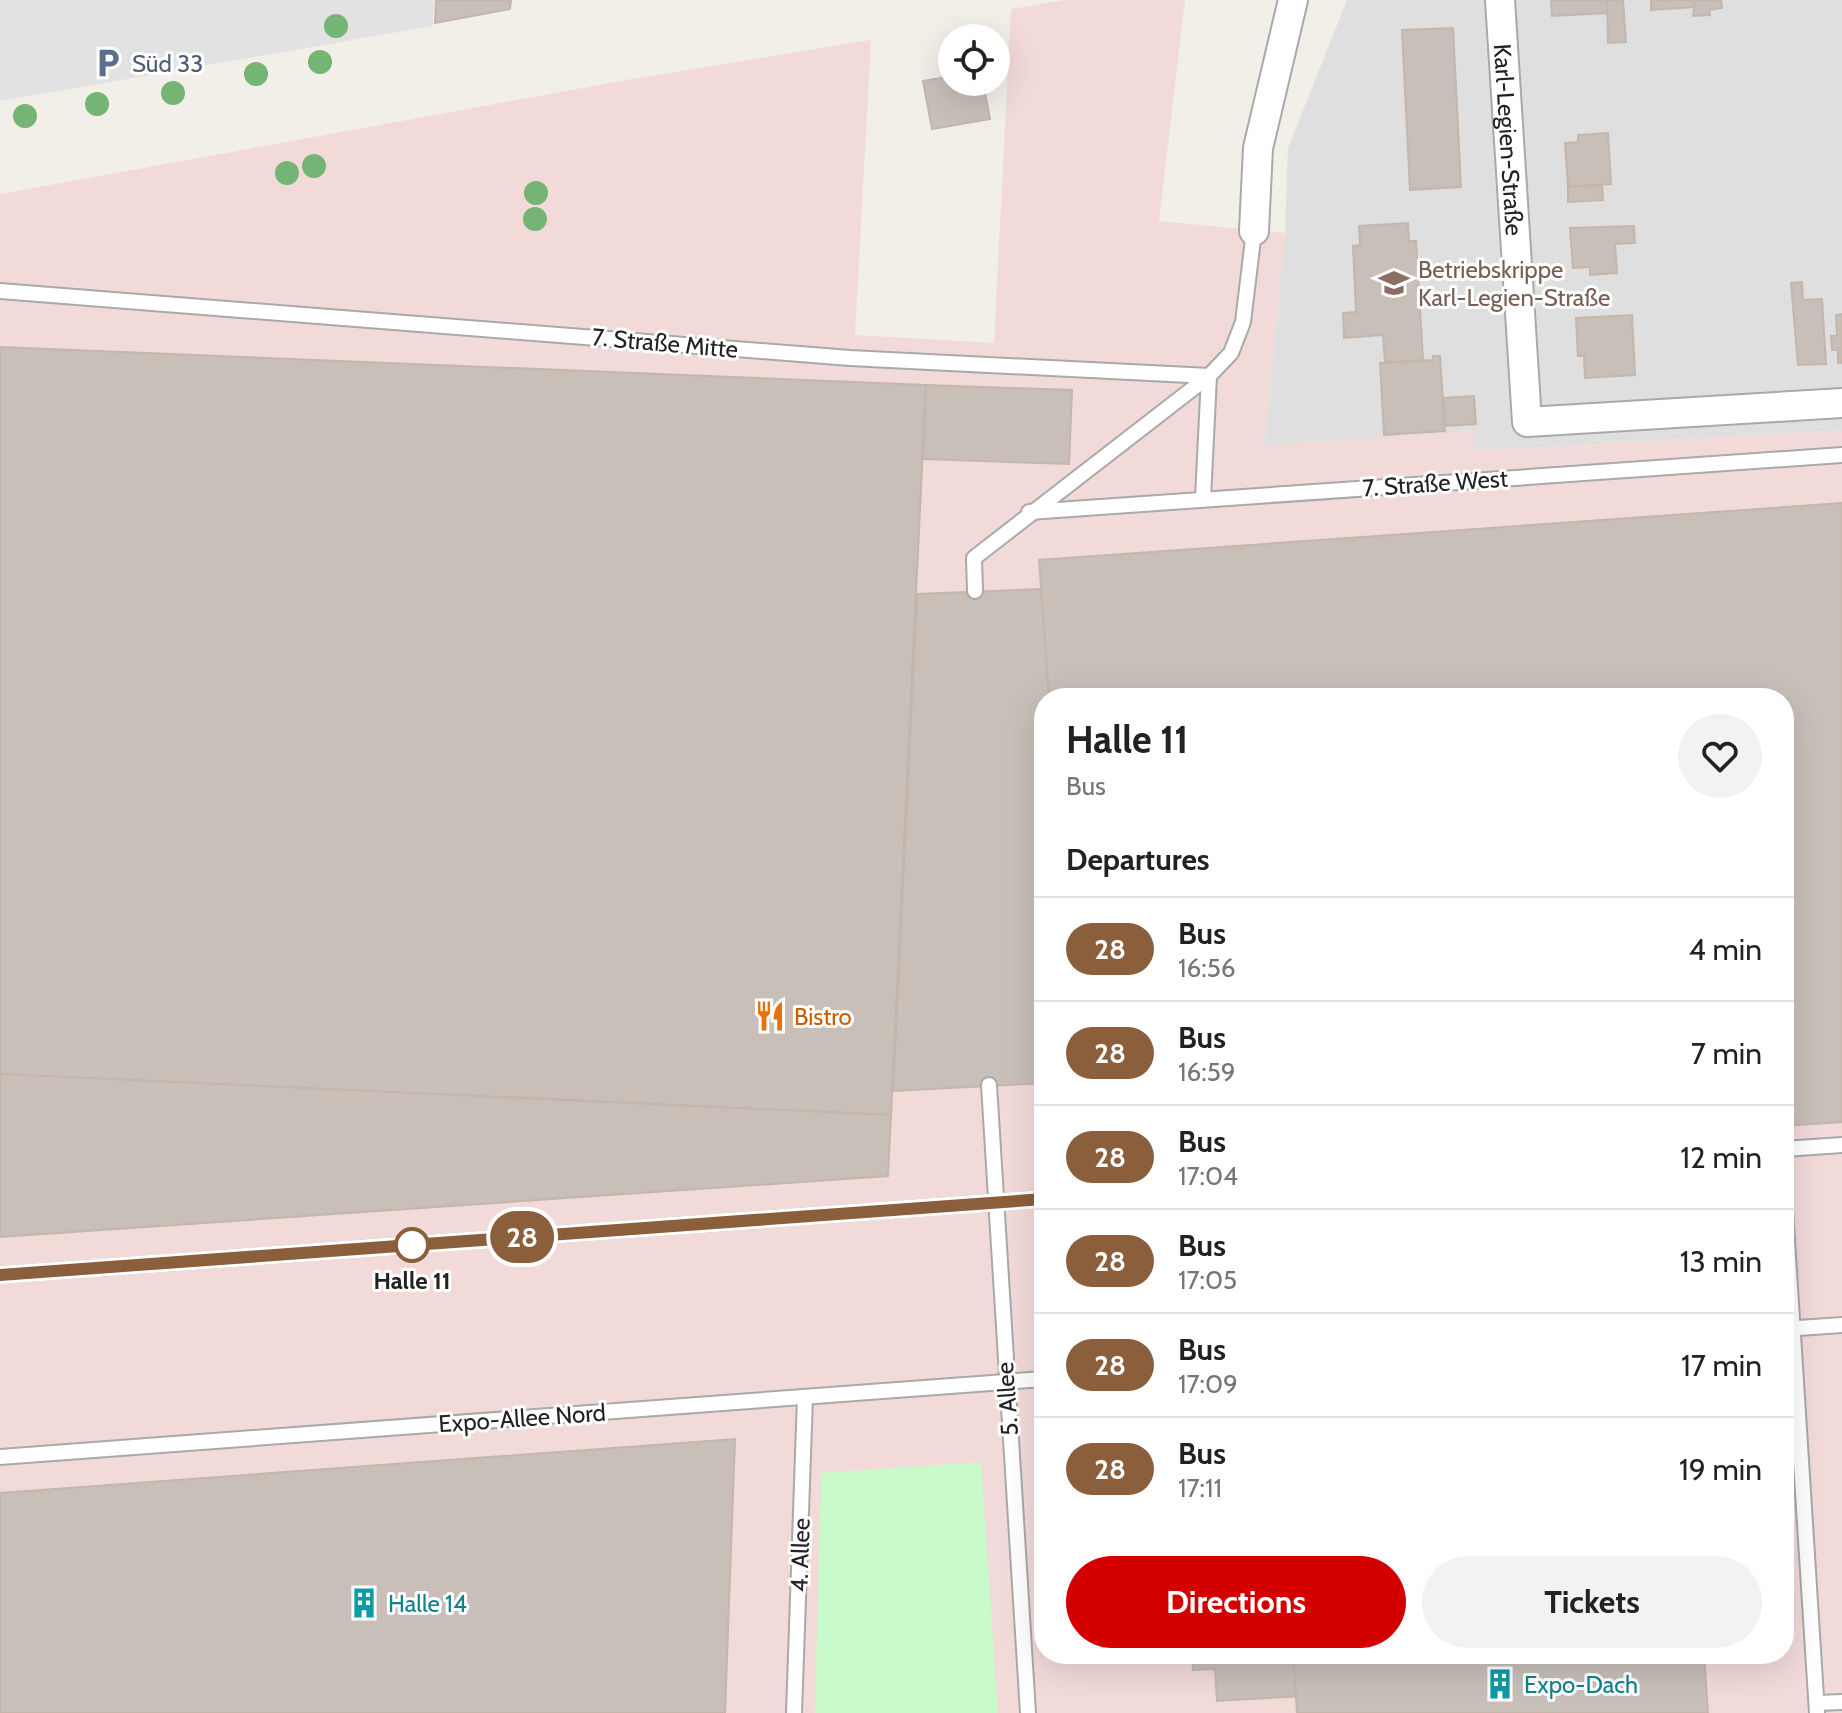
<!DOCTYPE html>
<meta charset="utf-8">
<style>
body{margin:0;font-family:Cabin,sans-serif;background:#f2f2f2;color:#222;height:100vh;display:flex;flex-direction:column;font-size:30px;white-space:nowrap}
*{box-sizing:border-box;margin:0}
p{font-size:26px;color:#767676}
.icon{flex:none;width:44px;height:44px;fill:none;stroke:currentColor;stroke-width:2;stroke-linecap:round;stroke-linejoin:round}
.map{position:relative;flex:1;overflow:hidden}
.details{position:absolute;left:1034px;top:688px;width:760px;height:976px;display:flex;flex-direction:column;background:#fff;border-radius:32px;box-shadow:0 8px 32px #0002}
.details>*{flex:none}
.badge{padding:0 16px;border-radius:26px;font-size:28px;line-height:52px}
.buttons{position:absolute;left:938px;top:24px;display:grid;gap:16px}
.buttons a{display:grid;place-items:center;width:72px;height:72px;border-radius:50%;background:#fff;box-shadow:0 8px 32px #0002;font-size:40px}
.map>.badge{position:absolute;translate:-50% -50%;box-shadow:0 0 0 4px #fff}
h2{padding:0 32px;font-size:30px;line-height:72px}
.round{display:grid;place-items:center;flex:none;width:84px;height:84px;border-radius:42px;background:#f2f2f2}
.headline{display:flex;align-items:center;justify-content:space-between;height:136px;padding:0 32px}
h1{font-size:38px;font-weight:700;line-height:60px}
.button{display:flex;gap:16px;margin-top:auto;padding:16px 32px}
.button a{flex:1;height:92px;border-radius:48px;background:#d40000;color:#fff;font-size:32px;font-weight:700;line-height:92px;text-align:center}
.button a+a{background:#f2f2f2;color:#222}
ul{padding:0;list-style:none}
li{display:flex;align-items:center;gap:24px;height:104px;padding:0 32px;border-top:2px solid #e0e0e0}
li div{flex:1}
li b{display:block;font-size:30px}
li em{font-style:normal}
li .badge{min-width:88px;font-weight:700;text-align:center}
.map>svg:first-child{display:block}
</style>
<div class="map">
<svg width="1842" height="1713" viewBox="0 0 1842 1713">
<rect width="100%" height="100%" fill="#f2efe9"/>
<polygon fill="#e0dfdf" points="1347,0 1842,0 1842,430 1474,451 1473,431 1264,447 1285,233 1288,148"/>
<path fill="#f2dad9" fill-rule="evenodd" d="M1064 0H1185L1159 221 1285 233 1264 446 1473 431 1475 451 1842 430V1713H0V194L637 78 871 40 855 335 994 343 1011 9ZM1044 698H1784V1654H1044Z"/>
<polygon fill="#c8facc" points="981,1462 998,1713 815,1713 821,1473"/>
<polygon fill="#e2e2e2" points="0,0 434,0 433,26 0,101"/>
<g fill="#c7bfb8" stroke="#c4b6ab" stroke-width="2">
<polygon points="436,0 511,0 510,9 435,23"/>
<polygon points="1551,0 1607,0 1608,13 1552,16"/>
<polygon points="1607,0 1623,0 1626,42 1608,43"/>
<polygon points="1651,0 1695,0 1695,7 1651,10"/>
<polygon points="1695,0 1721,0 1722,8 1709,10 1710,15 1693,16"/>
<polygon points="1453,28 1461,187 1410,190 1402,30"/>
<polygon points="952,76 952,82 983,82 990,119 932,129 923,81"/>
<polygon points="1608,133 1611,184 1568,187 1565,143 1578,142 1578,135"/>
<polygon points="1602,185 1603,200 1568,202 1568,187"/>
<polygon points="1408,223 1409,241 1416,241 1423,360 1385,363 1383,335 1344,338 1343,313 1356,312 1353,246 1360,245 1359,226"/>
<polygon points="1634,226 1635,243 1615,244 1617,273 1590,275 1590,267 1573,268 1570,228"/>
<polygon points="1802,282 1803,300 1822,299 1826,364 1798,365 1791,283"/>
<polygon points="1842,314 1842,363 1838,363 1838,350 1832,350 1831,336 1837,336 1836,315"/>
<polygon points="1632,315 1635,375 1585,378 1584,356 1578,356 1576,318"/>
<polygon points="0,347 926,385 891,1115 0,1074"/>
<polygon points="1433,356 1440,356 1445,431 1384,435 1380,363 1433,360"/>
<polygon points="926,385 1072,390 1069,464 923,459"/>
<polygon points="1474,396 1476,424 1445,426 1443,398"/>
<polygon points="1842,503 1842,1122 1784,1126 1784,698 1049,698 1039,560"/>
<polygon points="1041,589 1049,698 1044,698 1044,1083 893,1091 917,594"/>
<polygon points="0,1074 891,1115 888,1176 0,1237"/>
<polygon points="735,1439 725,1713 0,1713 0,1493"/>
<polygon points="1192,1654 1423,1654 1425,1689 1217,1701 1215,1669 1193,1670"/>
<polygon points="1293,1654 1704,1654 1708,1713 1297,1713"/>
</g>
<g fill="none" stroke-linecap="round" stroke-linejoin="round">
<g stroke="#a9a9a9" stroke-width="18">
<g id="lane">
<polyline points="0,291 850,358 1209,376 1203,498"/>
<polyline points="1029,512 1842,455"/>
<polyline points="975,591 974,558 1209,376 1231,353 1243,322 1254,231"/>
<polyline points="989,1085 1028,1713"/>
<polyline points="1784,1149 1842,1145"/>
<polyline points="1784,1193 1817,1713"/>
<polyline points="0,1275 1044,1199"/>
<polyline points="1784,1329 1842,1325"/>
<polyline points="0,1457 1044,1379"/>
<polyline points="1817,1703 1842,1702"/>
<polyline points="794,1713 805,1397"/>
</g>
</g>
<g stroke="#a9a9a9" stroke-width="32">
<g id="street">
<path id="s1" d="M1500 0 1527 422 1842 403"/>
<polyline points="1254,231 1258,148 1293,0"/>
</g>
</g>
<use href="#lane" stroke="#fff" stroke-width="14"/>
<use href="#street" stroke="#fff" stroke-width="28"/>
</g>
<g fill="#74b475">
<circle cx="336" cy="26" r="12"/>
<circle cx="320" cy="62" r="12"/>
<circle cx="256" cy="74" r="12"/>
<circle cx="173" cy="93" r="12"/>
<circle cx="97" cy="104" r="12"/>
<circle cx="25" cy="116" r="12"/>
<circle cx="314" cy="166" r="12"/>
<circle cx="287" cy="173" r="12"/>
<circle cx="536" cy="193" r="12"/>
<circle cx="535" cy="219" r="12"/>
</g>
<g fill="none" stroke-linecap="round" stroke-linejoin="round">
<g stroke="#fff" stroke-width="18">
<polyline id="line" points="0,1275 1044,1199"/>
</g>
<use href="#line" stroke="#8b5e3c" stroke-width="12"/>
</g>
<defs>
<g id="parking-bare" transform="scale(2.4)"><path d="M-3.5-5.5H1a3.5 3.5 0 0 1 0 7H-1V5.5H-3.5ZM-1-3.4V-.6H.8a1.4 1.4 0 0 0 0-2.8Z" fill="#5c6f8a" stroke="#fff" stroke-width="2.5" paint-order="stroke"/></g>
<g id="school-bare" transform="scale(2.4)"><path d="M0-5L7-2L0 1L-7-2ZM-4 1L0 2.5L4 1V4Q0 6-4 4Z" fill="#8d6e63" stroke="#fff" stroke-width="2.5" paint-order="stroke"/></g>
<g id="restaurant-bare" transform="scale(2.4)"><path d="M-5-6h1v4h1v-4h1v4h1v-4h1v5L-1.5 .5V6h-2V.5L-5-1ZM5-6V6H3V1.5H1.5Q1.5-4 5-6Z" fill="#e8710a" stroke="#fff" stroke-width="2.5" paint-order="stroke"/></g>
<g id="building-bare" transform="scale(2.4)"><path d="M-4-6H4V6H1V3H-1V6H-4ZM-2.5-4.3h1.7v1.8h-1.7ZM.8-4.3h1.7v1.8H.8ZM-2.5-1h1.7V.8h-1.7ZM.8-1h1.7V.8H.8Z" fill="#0f9aa8" stroke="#fff" stroke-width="2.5" paint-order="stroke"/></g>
</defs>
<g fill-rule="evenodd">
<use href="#parking-bare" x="108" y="63"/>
<use href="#school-bare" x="1394" y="283"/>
<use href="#restaurant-bare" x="770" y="1016"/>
<use href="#building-bare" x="364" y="1603"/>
<use href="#building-bare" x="1500" y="1684"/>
</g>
<circle fill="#fff" stroke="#8b5e3c" stroke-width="4" cx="412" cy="1245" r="16"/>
<g text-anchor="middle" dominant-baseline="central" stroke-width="6" stroke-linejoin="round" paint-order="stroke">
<g font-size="24" fill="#4e5e75" stroke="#fff" text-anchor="start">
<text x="132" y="63">Süd 33</text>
</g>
<g font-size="24" fill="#222" stroke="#fff">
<text stroke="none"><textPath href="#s1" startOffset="140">Karl-Legien-Straße</textPath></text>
<text transform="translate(665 343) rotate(5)">7. Straße Mitte</text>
<text transform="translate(1435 483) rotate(-4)">7. Straße West</text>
<text transform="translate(1007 1399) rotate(-94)">5. Allee</text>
<text transform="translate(522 1418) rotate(-4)">Expo-Allee Nord</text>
<text transform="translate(800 1555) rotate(-88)">4. Allee</text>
</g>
<g font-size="24" fill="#785e54" stroke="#fff" text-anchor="start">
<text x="1418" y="269">Betriebskrippe<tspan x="1418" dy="28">Karl-Legien-Straße</tspan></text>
</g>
<g font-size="24" fill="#c56008" stroke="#fff" text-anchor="start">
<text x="794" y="1016">Bistro</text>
</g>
<g font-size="24" font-weight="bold" fill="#222" stroke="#fff">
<text x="412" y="1280">Halle 11</text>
</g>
<g font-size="24" fill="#0d838f" stroke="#fff" text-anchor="start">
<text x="388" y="1603">Halle 14</text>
<text x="1524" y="1684">Expo-Dach</text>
</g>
</g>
</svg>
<div class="buttons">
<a><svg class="icon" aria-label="locate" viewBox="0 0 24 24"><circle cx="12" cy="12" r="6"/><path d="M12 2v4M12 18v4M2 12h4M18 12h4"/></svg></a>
</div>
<b class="badge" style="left:522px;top:1237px;background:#8b5e3c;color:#fff">28</b>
<section class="details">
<div class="headline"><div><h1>Halle 11</h1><p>Bus</p></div><a class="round"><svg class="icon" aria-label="heart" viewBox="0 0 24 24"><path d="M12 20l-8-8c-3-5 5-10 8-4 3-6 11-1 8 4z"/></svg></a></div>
<h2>Departures</h2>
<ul>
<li><span class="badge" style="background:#8b5e3c;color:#fff">28</span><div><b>Bus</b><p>16:56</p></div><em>4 min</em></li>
<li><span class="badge" style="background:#8b5e3c;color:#fff">28</span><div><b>Bus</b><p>16:59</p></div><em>7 min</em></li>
<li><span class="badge" style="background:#8b5e3c;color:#fff">28</span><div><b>Bus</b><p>17:04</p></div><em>12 min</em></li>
<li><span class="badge" style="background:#8b5e3c;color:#fff">28</span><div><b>Bus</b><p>17:05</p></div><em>13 min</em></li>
<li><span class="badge" style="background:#8b5e3c;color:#fff">28</span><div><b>Bus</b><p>17:09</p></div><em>17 min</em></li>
<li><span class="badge" style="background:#8b5e3c;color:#fff">28</span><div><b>Bus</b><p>17:11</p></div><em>19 min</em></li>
</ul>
<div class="button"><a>Directions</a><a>Tickets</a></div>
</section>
</div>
